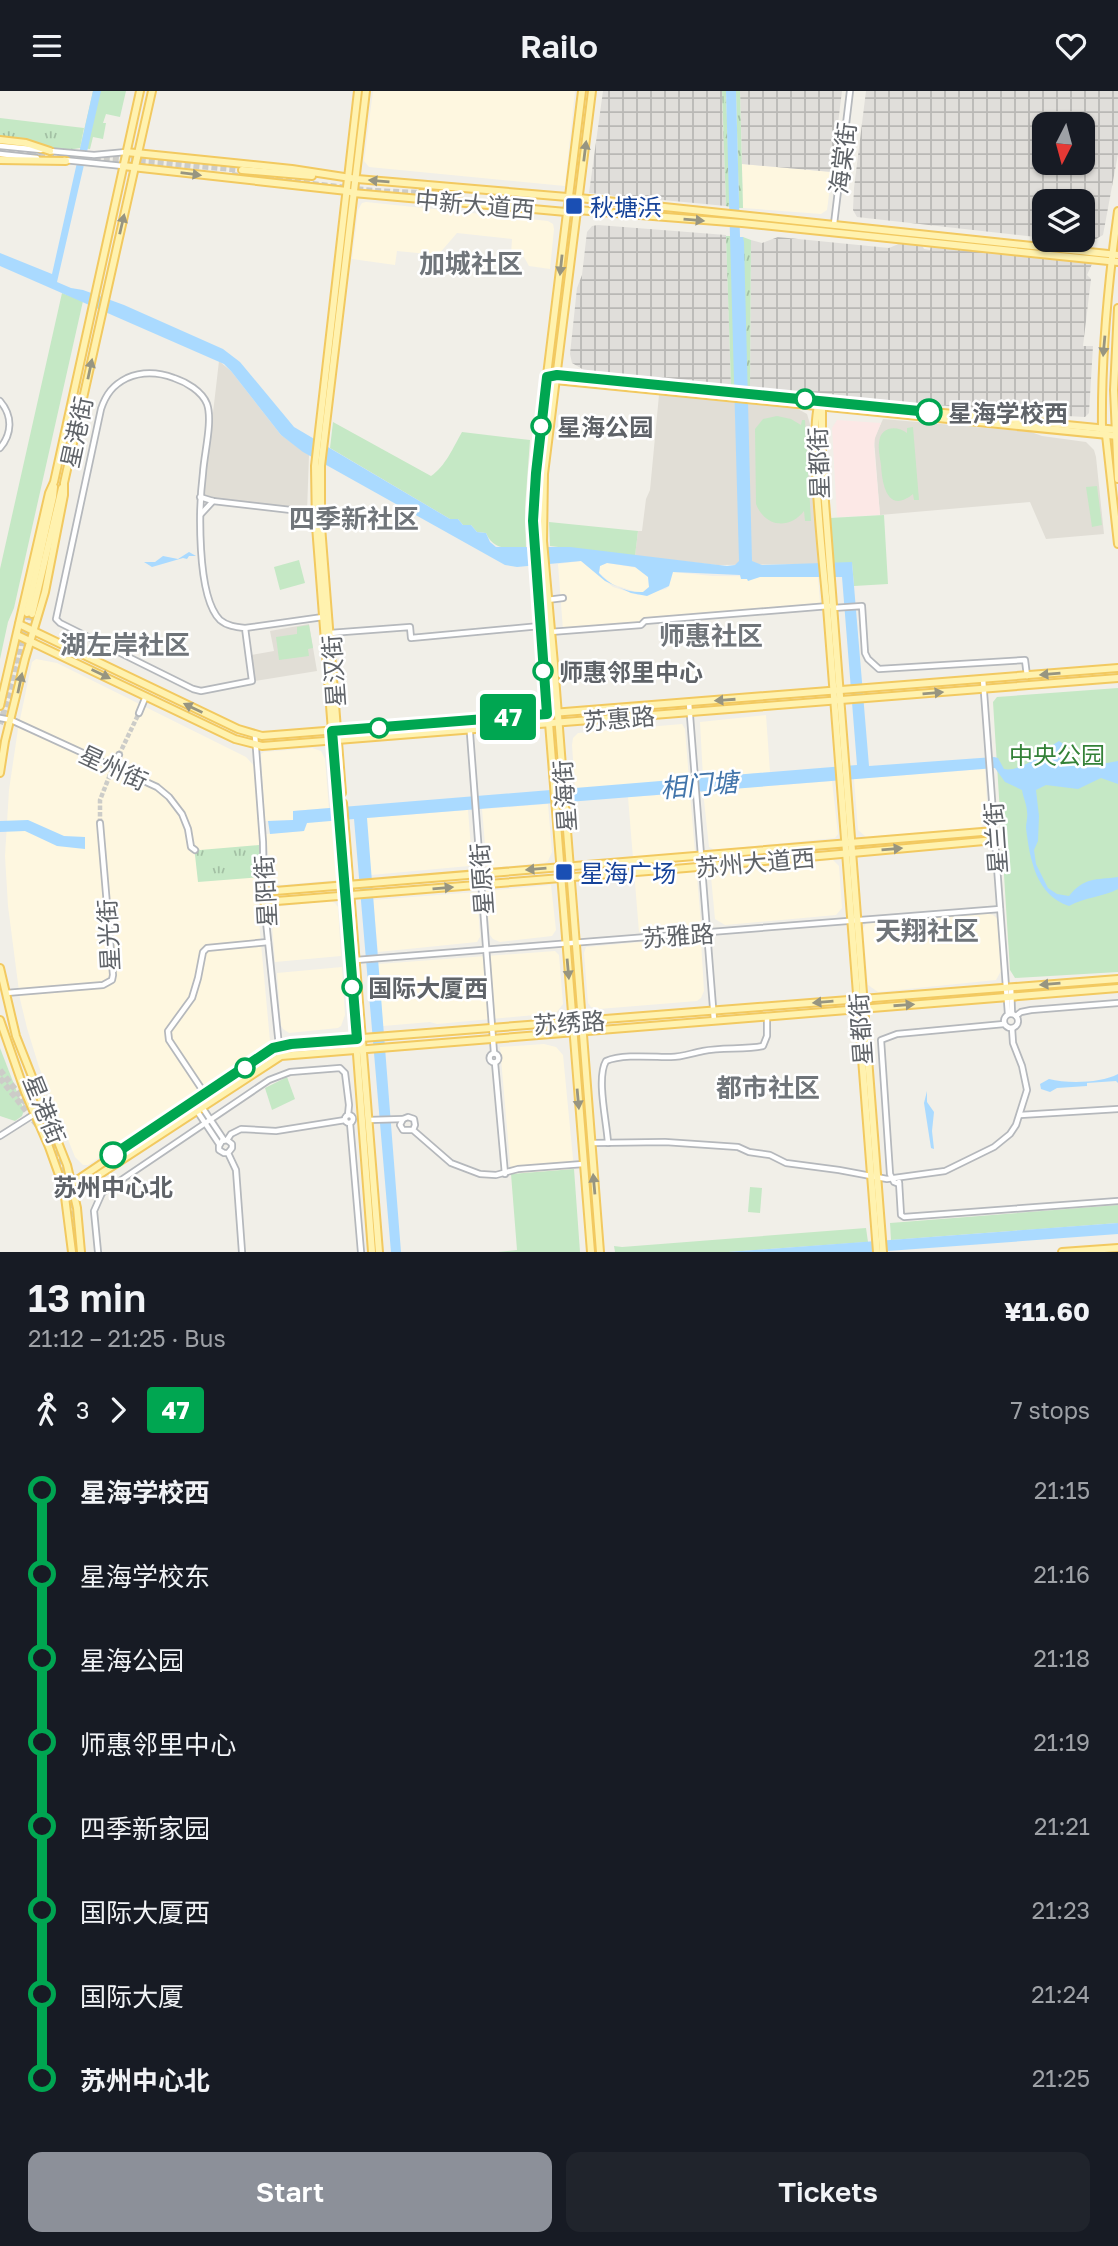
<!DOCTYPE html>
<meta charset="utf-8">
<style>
body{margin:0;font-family:"Golos Text","Noto Sans SC",sans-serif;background:#20242c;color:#f1f3f6;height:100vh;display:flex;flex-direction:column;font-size:26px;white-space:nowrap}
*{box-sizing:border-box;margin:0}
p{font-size:23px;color:#9ea1a6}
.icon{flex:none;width:38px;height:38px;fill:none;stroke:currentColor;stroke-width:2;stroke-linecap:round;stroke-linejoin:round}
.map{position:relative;height:1161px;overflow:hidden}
.sheet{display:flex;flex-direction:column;background:#171b24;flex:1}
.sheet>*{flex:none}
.badge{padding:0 14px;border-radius:5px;font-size:24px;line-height:46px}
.needle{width:46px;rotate:186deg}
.buttons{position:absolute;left:1032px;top:21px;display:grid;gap:14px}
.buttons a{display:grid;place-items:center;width:63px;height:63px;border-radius:14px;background:#171b24;box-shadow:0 2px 5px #0004;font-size:35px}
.map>.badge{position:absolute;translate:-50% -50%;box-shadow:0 0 0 4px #fff}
.legs{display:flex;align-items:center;gap:10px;height:77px;padding:0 28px;font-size:23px}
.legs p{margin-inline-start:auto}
.overview{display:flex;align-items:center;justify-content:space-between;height:119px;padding:0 28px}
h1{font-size:38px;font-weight:600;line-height:52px}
.button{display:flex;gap:14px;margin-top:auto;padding:14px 28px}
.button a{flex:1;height:80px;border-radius:14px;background:#8c9099;color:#fff;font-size:28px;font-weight:600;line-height:80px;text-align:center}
.button a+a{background:#20242c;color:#f1f3f6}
ul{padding:0 28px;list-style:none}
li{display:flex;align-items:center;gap:24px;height:84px;font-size:26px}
li i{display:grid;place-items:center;width:10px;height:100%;margin:0 9px;background:currentColor}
li i::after{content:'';width:18px;height:18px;margin:-9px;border:5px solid;border-radius:50%;background:#171b24}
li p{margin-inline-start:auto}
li:first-child i{background:linear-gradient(#0000 50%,currentColor 0)}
li:last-child i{background:linear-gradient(currentColor 50%,#0000 0)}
header{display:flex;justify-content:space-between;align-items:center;height:91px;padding:0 28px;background:#171b24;font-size:32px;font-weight:600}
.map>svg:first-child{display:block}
</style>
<header><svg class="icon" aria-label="menu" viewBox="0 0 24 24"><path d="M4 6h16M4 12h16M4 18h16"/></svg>Railo<svg class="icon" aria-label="heart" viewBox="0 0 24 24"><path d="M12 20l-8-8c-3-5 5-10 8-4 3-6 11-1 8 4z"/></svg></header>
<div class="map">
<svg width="1118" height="1161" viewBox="0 0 1118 1161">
<defs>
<pattern id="industrial-grid" width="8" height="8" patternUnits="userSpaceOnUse" patternTransform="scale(1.75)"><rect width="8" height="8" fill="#e0deda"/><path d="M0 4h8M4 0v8" fill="none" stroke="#b9b8b5"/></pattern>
<pattern id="grass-tufts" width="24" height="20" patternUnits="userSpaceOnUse" patternTransform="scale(1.75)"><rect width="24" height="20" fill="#c5e8c5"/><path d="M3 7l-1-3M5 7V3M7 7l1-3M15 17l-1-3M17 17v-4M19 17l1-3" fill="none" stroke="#a3c0a4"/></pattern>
</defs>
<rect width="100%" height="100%" fill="#f1efe8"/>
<g fill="#fef7e0">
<polygon points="373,0 575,0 565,95 369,76 364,70"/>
<polygon points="742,73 832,81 827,119 821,123 743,117"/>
<polygon points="366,111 548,130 553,133 554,138 550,178 529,175 524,166 511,164 512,148 457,142 438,164 397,160 395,174 352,168 358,119 362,112"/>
<polygon points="581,470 613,496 638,504 666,498 669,495 672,481 713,485 818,486 820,512 642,527 638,533 563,539 558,473"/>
<polygon points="607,472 638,477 648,485 649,496 643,501 636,501 612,493 599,482 600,475"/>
<polygon points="36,568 57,572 246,666 256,677 263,753 259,754 262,786 255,787 270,950 263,957 88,1074 83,1074 75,1066 39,976 27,937 20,908 8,815 5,765 9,699 18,638 32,571"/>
<polygon points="766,624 770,681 703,687 700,631"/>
<polygon points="682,633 685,638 689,688 575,698 572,654 573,647 578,642"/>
<polygon points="312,657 321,660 325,668 329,717 293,720 293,729 265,730 261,663 264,661"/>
<polygon points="985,678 988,727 981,736 866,746 858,739 854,688"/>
<polygon points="832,690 838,743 835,747 715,759 709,756 703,700"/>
<polygon points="690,702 701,833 696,836 639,841 628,706"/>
<polygon points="548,713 552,761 548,770 544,772 487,777 482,718"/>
<polygon points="468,719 472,770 469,775 371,784 366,727"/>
<polygon points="332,729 337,789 281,794 271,790 266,743 304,740 306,732"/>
<polygon points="833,769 839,775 842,817 836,824 725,834 715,828 711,786 714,780"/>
<polygon points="551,794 556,839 552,845 500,851 493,848 490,844 486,800"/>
<polygon points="477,801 480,846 477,851 378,861 373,809"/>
<polygon points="330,810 335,812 338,816 341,865 275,871 271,821 274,816"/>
<polygon points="985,822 993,824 998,828 1001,880 996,889 878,901 868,894 863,838 866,832"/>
<polygon points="697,846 701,850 704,900 701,907 697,910 599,918 591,916 588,912 584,862 586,856"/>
<polygon points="555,860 559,864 563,913 556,922 437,933 430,931 383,935 378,873"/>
<polygon points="342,876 345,924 341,935 338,937 289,942 283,938 281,934 277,882"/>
<polygon points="544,953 556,956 563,964 574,1078 511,1083 500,956"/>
</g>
<g fill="url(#industrial-grid)" fill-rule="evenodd">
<polygon points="603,0 722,0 726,115 589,102"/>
<polygon points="740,0 842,0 832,81 742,73"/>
<path d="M866 0H1118V63L1103 144 1096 148H1083V110H1045V147L857 126 853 119 854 97ZM1045 33H1083V72H1045Z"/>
<polygon points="598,134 726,144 731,294 584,279 572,272 570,263 577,197 582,184 587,141 592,135"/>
<polygon points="778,146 889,157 901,152 922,154 924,158 930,159 931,153 1087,168 1092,173 1087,184 1091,188 1083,255 1093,255 1089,322 1085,326 1030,323 750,296 751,149 762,152"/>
</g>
<g fill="#e1ded6">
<polygon points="219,270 231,280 281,344 309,364 307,421 203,408"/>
<polygon points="659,304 796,317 807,323 810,333 820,473 717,474 635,465 638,440 642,440 646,408 650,399"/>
<polygon points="883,328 1031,341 1042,345 1086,351 1094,359 1096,366 1104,443 1046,448 1030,411 880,424 874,348"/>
<polygon points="309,533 317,580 255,590 251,564 274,560 270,540"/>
</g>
<polygon fill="#fce8e6" points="837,329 881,332 875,347 874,355 880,424 837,426 832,337"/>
<g fill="url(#grass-tufts)">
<polygon points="722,0 726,0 730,116 726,115"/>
<polygon points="736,0 740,0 743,117 739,117"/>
<polygon points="0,27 84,37 80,57 62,60 35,51 0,47"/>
<polygon points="726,145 731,145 736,294 731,294"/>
<polygon points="743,146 751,149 750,295 746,295"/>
<polygon points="259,754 262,786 198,791 194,755 200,759"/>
</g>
<g fill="#c5e8c5">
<polygon points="93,0 126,0 120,26 106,23 103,32 106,32 103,48 93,46 90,58 80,57"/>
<polygon points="62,202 83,210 14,517 8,531 0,568 0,478"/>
<path d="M777 325 791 328 801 334 802 329H805L811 430H805L804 420C789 439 765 436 756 413L755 338 763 328Z"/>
<path d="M333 331 431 385C445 376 454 355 462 341L530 349 525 417 526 457C508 457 494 460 486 442L477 441 471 434H463L458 428H450L330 357Z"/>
<path d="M913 336 919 409H914L913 403C887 424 882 392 881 374 880 367 878 358 879 352 880 335 897 334 907 342V337Z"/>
<polygon points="1097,395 1102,434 1092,436 1086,396"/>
<polygon points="884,424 888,493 854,495 852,472 833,472 830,427"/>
<polygon points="549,431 638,440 635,465 550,455"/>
<polygon points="299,469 305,492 280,499 274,476"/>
<polygon points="309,534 313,557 308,558 309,565 279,569 276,546 297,543 297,536"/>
<polygon points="1118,597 1118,881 1015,887 1010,879 993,611 997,606"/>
<polygon points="0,957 24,1019 22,1025 15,1030 0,1025"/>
<polygon points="287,986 295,1008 272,1019 265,997"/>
<polygon points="574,1078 580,1161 498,1161 517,1159 511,1083"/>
<polygon points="750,1096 762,1097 760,1122 748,1121"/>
<polygon points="1118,1114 1118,1132 891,1149 890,1132"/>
<polygon points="866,1137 868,1151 728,1161 615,1161 614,1155 622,1156"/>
</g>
<g fill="#aadaff" fill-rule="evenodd">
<path d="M93 0H101L57 191 71 197 83 199 124 214 223 258 240 271 294 336 450 428H458L463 434H471L477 441 486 442 490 451 496 456H570L727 475 735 474 739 470 726 0H736L740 146H743L744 151 752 470 762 474 852 471 869 675 994 666 998 667 1004 678C1018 681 1033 667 1048 664L1051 655 1059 650 1065 654 1066 665C1084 674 1099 674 1118 670V693L1101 687 1078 698 1046 694 1036 699 1039 725 1038 750 1034 759 1036 773 1048 797 1057 803 1069 805C1084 786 1096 789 1118 786V798C1103 806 1085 806 1069 815 1036 804 1030 769 1026 737 1026 732 1028 726 1027 721 1027 714 1023 706 1022 699L1005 691 995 677 367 727 401 1161H391L354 728 307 732 304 740 270 743 268 730 293 729V720L857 674 842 486H760L748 490 747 488H741L740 484 673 481 669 495 647 505 631 502 605 490 581 470 517 476 505 474 303 361 281 344 231 280 224 273 0 175V162L52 183ZM607 472 635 476 648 486 649 496 643 501C627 502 609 494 599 482L600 475Z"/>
<polygon points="189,461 196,465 189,465 187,468 183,467 152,476 144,471 155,471 163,465 178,468"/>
<polygon points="28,729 64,745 85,746 85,758 57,755 25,740 0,741 0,730"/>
<path d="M1118 983V992L1116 990 1087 992V995L1057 997 1050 1001 1041 998 1040 993 1049 988C1068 993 1101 992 1118 983Z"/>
<polygon points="927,1000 927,1011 934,1021 932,1040 934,1058 931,1057 924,1012"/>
<polygon points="1118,1132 1118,1143 874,1161 728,1161"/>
</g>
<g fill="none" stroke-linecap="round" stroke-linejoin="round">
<g stroke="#ccccc8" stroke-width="4.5" stroke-dasharray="4.5 2" stroke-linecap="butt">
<polyline points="119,664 139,622"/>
<polyline points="100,732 100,709 113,676"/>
</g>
<g stroke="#ccccc8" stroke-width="6" stroke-dasharray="6 3" stroke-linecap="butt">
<polyline points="0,57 34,61"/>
<polyline points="59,63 242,79"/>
<polyline points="30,64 64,68"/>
<polyline points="232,84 374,100 422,102"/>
<polyline points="7,598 27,522"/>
<polyline points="0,633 20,570 32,523"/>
<polyline points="0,979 32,1020"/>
<polyline points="0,987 38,1035"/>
<polyline points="39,1028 59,1060"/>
<path d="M50 1052C68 1085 72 1120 74 1156"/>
</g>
<g stroke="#b5b8bc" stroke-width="8">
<g id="minor">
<polyline points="0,55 41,59"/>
<polyline points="50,60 94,64 126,61"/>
<polyline points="0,63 37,67"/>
<polyline points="64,69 123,75"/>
<polyline points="834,133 850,0"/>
<path d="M0 310C13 325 12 343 0 357"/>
<polyline points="200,406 213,410 317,422"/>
<polyline points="201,423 213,410"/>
<polyline points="547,509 563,507"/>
<polyline points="833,517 862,515 865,562 868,568 879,578 1025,569 1027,585"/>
<path d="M245 537 252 590 201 600 193 598 60 532 56 528 101 318C106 303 113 294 127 287 143 280 158 281 174 287 186 291 202 300 207 313 213 330 204 363 203 382 199 414 196 505 220 529 227 535 236 536 245 537L323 526"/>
<polyline points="550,541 641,534 645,530 829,515"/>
<polyline points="330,542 410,536 411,547 540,535"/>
<polyline points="983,588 1008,923"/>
<polyline points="689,612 714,929"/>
<polyline points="139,622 146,605"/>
<polyline points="0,627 11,629 157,696 169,706 182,723 188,738 191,756 195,759"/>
<polyline points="469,629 494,962"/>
<polyline points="255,644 263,751 264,811 279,955"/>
<polyline points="113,676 119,664"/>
<polyline points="336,691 338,713"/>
<polyline points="356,869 1000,818"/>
<polyline points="1011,896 1012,923"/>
<polyline points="6,902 103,894 112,889 113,884 100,732"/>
<circle cx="1011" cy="930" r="7"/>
<polyline points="1016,925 1021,921 1031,919 1118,912"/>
<circle cx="494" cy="967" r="4.5"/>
<polyline points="495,972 505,1083"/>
<polyline points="205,1003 169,949 168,940 192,907 198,887 203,861 207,857 268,851"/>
<polyline points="202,1016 224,1049"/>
<polyline points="197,1020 219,1053"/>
<circle cx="349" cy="1028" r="4"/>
<polyline points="1020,1024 1118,1018"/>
<polyline points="369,1029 403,1028"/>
<polyline points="350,1032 361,1161"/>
<polyline points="413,1039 415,1034 414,1028 408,1026 403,1028 400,1034 403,1039 413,1039 451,1072 480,1083 496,1084 518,1078 583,1073"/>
<polyline points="0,1045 44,1017"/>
<polyline points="227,1049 231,1043 241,1038 276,1040 345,1029"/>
<polyline points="592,1052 665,1051 738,1056 749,1061 770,1064 786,1072 839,1079 887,1088 945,1080 994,1056 1010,1043 1016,1034 1027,999 1022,975 1013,952 1012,937"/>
<path d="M608 1052C607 1032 596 987 606 970 623 963 652 966 671 966 682 966 692 962 703 960 723 956 743 959 763 955L767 945V925"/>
<polyline points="228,1062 232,1057 232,1053 227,1049 222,1050 219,1055 219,1059 224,1062 228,1062 236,1079 242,1161"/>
<polyline points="899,1091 901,1124 904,1126 1118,1110"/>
<polyline points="899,1093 894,1091 890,1083 881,949 897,943 1004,933"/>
<polyline points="98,1161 94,1120 102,1102 269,989 290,981 340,977 345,982 349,1014 348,1024"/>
</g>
</g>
<g stroke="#f2c960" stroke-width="10">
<g id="major">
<polyline points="582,0 539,349 533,430 591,1161"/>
<polyline points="592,0 544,383 543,450 554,573 600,1161"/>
<polyline points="0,49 26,52 50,60"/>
<polyline points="126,61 292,78 357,88 579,107 1118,164"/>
<polyline points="0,69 66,70"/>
<polyline points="123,75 347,100 353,102 566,121 577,119 742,132 1118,171"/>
<polyline points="242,79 312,85"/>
<polyline points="422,102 455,108"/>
<path d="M1118 120C1108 192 1101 264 1102 338L1106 344 1118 453"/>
<polyline points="1118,217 1114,299 1118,388"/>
<polyline points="556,284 1118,339"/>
<polyline points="555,289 1118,345"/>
<path d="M820 310C807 333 824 481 827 516 845 731 862 946 877 1161"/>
<polyline points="820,310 822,316 822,372 883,1161"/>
<polyline points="27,522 53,406 54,396"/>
<polyline points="32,523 62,397"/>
<polyline points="19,533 238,638 262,645 1118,577"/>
<polyline points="17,544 235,648 262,655 1118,587"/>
<polyline points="0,615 49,402 54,391 140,0"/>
<polyline points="0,682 5,650 25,568 45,501 64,404 64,392 152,0"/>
<polyline points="336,691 316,435 315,375 358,0"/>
<polyline points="342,702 321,435 321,375 366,0"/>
<polyline points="343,712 379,1161"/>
<polyline points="338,713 372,1161"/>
<polyline points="263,801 994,740"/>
<polyline points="264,811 686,777 995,749"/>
<polyline points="0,877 16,945 67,1074 77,1117 81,1161"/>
<polyline points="0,929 25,1001 49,1056 64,1098 72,1161"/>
<polyline points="64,1098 267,961 285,953 1118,888"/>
<polyline points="65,1106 281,965 1118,897"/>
<polyline points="1062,1161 1118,1157"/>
</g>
</g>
<use href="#minor" stroke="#fff" stroke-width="4.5"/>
<use href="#major" stroke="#fff2af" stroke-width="6"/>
</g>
<defs><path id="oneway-solid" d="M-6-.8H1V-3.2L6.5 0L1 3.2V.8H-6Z" transform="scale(1.75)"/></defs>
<g fill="#979581">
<use href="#oneway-solid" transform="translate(585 60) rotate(-83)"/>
<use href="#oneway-solid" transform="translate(191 83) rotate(7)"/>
<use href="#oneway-solid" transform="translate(379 90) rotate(-175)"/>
<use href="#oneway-solid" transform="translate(694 129) rotate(5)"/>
<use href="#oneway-solid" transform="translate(122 133) rotate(-77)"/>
<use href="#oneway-solid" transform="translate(561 174) rotate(96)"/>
<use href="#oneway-solid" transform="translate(1104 255) rotate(95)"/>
<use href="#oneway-solid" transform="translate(90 278) rotate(-78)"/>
<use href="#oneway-solid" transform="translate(101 583) rotate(26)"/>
<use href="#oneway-solid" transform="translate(1050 583) rotate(175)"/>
<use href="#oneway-solid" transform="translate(20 592) rotate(-78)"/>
<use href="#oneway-solid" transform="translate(933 602) rotate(-5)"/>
<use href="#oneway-solid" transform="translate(725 609) rotate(176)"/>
<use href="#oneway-solid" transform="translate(193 617) rotate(-154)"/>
<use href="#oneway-solid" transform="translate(892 758) rotate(-5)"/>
<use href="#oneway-solid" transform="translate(536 778) rotate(175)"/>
<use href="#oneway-solid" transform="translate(443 797) rotate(-5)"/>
<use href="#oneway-solid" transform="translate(568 878) rotate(85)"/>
<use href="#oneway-solid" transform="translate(1050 893) rotate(175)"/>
<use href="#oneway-solid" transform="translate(823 911) rotate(175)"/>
<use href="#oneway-solid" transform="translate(904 914) rotate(-4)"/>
<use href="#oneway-solid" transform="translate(578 1008) rotate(85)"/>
<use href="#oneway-solid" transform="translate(594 1093) rotate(-95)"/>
</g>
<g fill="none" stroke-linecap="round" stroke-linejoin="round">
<g stroke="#fff" stroke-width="16">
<polyline id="line-1" points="113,1064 273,957 291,953 357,948 332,640 547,623 533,430 536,382 547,286 557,284 929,321"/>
</g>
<use href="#line-1" stroke="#00a651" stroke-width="10"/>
</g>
<g fill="#1a4fb4" stroke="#fff" stroke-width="2.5">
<rect x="565" y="106" width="18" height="18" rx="3.5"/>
<rect x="555" y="772" width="18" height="18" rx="3.5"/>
</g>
<g fill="#fff" stroke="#00a651" stroke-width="3.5">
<circle cx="805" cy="308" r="9"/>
<circle cx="929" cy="321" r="12"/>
<circle cx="541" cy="335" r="9"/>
<circle cx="543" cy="580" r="9"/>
<circle cx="379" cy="637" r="9"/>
<circle cx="352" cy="896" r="9"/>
<circle cx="245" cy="977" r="9"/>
<circle cx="113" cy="1064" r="12"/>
</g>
<g text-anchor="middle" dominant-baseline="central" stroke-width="5" stroke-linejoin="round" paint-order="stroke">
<g font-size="24" fill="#5f6368" stroke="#fff">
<text transform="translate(842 67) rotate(-83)">海棠街</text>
<text transform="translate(475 113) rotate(5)">中新大道西</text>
<text transform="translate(76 341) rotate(-78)">星港街</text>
<text transform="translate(818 372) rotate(-92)">星都街</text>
<text transform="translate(333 580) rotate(-94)">星汉街</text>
<text transform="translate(619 627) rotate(-5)">苏惠路</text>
<text transform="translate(114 676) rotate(25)">星州街</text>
<text transform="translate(564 705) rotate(-94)">星海街</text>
<text transform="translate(995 747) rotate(-94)">星兰街</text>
<text transform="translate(755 771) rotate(-5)">苏州大道西</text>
<text transform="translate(481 788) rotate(-94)">星原街</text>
<text transform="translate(265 800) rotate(-93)">星阳街</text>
<text transform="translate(108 844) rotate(-93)">星光街</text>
<text transform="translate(678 844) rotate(-4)">苏雅路</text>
<text transform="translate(569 931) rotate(-4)">苏绣路</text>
<text transform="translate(860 938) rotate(-94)">星都街</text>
<text transform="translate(45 1018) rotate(68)">星港街</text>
</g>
<g font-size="24" fill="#164399" stroke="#fff" text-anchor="start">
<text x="590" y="115">秋塘浜</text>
<text x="580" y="781">星海广场</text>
</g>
<g font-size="24" font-weight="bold" fill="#5f6368" stroke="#fff" text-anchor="start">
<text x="948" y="321">星海学校西</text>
<text x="557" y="335">星海公园</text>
<text x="559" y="580">师惠邻里中心</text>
<text x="368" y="896">国际大厦西</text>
<text x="113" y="1095" text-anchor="middle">苏州中心北</text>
</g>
<g font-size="24" fill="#348238" stroke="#fff">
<text x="1057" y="663">中央公园</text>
</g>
<g font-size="26" font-weight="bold" fill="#70757a" stroke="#fff">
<text x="471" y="172">加城社区</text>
<text x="354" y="427">四季新社区</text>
<text x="711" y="544">师惠社区</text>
<text x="125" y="553">湖左岸社区</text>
<text x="927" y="839">天翔社区</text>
<text x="768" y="996">都市社区</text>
</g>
<g font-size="26" font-style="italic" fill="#4174aa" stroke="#fff">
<text transform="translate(699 694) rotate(-5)">相门塘</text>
</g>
</g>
</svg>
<div class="buttons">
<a><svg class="needle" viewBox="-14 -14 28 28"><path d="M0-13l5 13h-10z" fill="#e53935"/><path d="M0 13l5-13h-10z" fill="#9ea1a6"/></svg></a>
<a><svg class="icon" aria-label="layers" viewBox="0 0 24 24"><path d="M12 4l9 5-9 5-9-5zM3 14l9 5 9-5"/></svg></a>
</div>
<b class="badge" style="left:508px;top:626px;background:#00a651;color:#fff">47</b>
</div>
<section class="sheet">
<div class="overview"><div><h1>13 min</h1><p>21:12 – 21:25 · Bus</p></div><b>¥11.60</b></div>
<div class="legs"><svg class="icon" aria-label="walk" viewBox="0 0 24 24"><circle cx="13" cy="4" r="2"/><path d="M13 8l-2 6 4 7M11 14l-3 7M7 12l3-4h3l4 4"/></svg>3<svg class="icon" aria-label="forward" viewBox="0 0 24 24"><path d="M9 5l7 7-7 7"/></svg><b class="badge" style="background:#00a651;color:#fff">47</b><p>7 stops</p></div>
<ul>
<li><i style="color:#00a651"></i><b>星海学校西</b><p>21:15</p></li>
<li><i style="color:#00a651"></i><span>星海学校东</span><p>21:16</p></li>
<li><i style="color:#00a651"></i><span>星海公园</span><p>21:18</p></li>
<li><i style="color:#00a651"></i><span>师惠邻里中心</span><p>21:19</p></li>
<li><i style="color:#00a651"></i><span>四季新家园</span><p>21:21</p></li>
<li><i style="color:#00a651"></i><span>国际大厦西</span><p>21:23</p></li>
<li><i style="color:#00a651"></i><span>国际大厦</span><p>21:24</p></li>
<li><i style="color:#00a651"></i><b>苏州中心北</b><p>21:25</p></li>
</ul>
<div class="button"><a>Start</a><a>Tickets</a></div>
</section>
